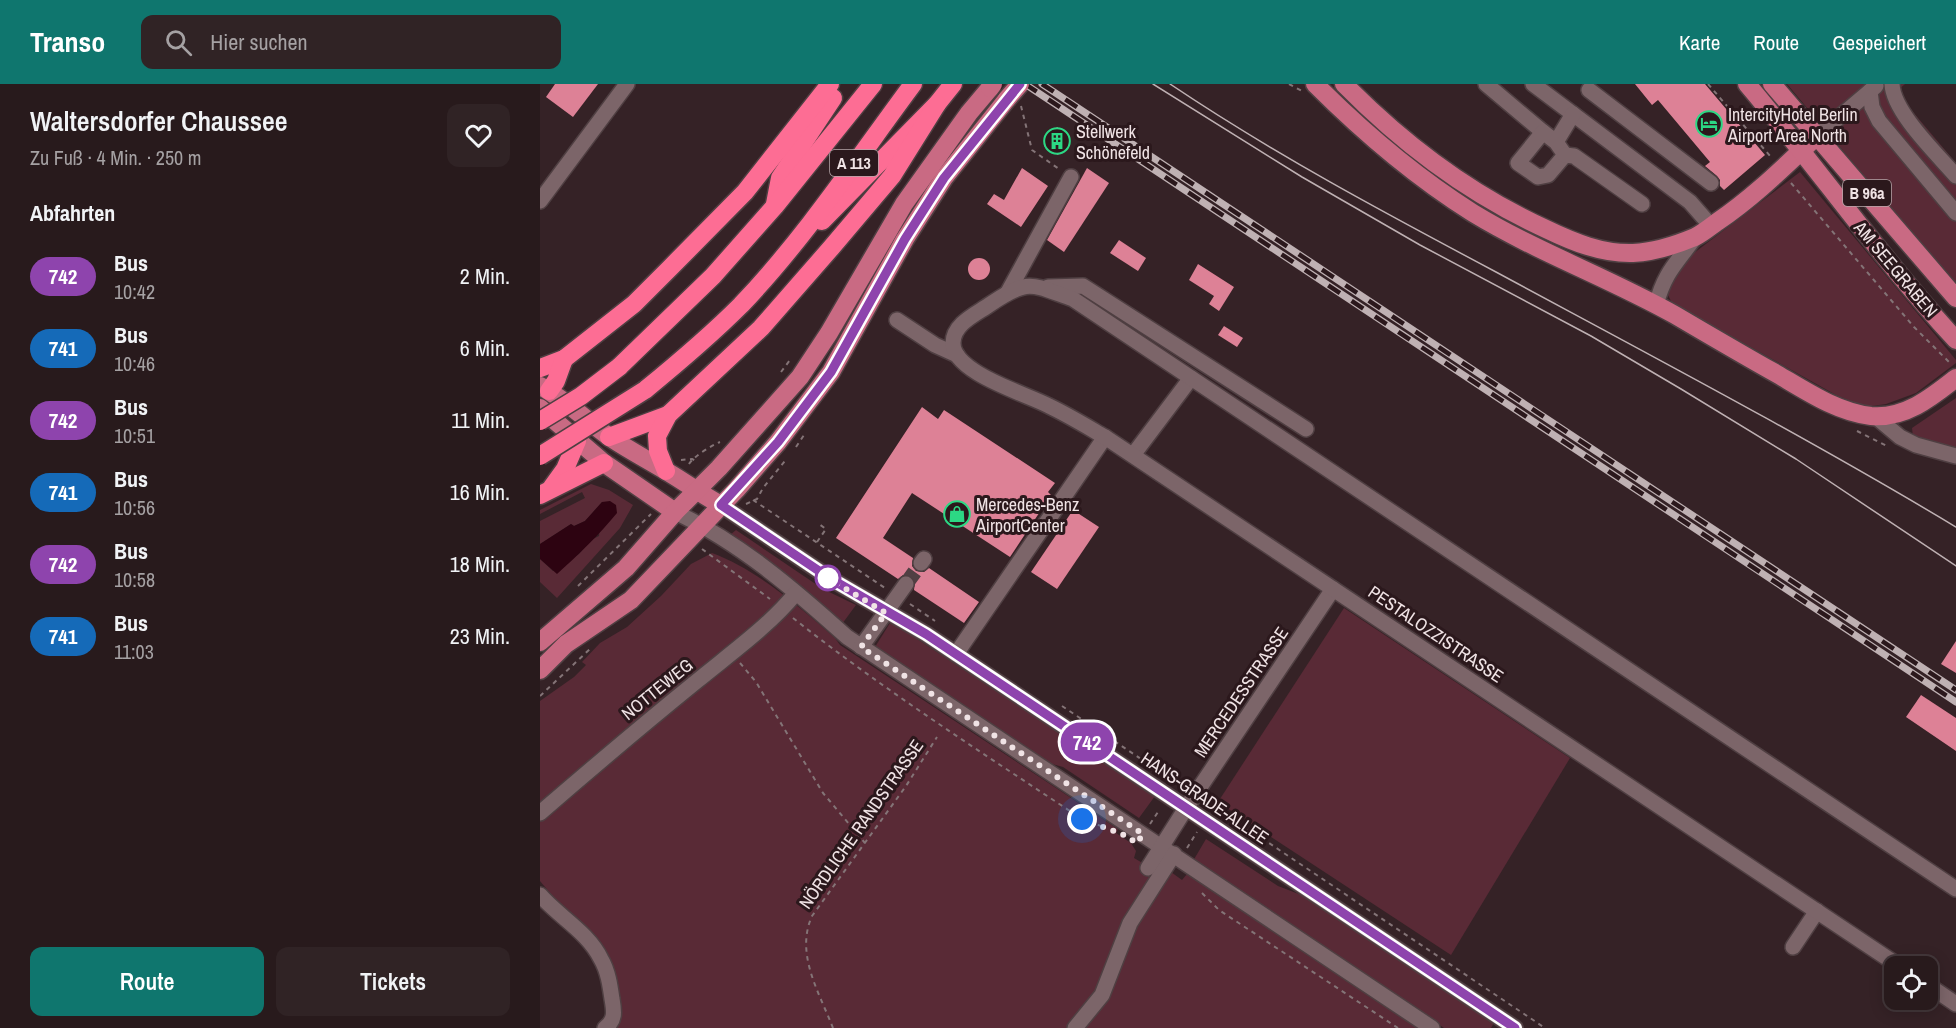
<!DOCTYPE html>
<html lang="de">
<meta charset="utf-8">
<style>
body{margin:0;font-family:"Archivo Narrow",sans-serif;background:#302325;color:#f1f3f6;height:100vh;display:flex;flex-direction:column;font-size:22px;white-space:nowrap}
*{box-sizing:border-box;margin:0}
p{font-size:20px;color:#a5a1a3}
.icon{flex:none;width:33px;height:33px;fill:none;stroke:currentColor;stroke-width:2;stroke-linecap:round;stroke-linejoin:round}
.map{position:relative;flex:1;overflow:hidden}
.sheet{display:flex;flex-direction:column;background:#281a1c;width:540px}
.sheet>*{flex:none}
.badge{padding:0 12px;border-radius:20px;font-size:21px;line-height:39px}
.controls{position:absolute;left:1344px;top:872px;display:grid;gap:12px}
.controls a{display:grid;place-items:center;width:54px;height:54px;border-radius:12px;background:#281a1c;box-shadow:0 3px 15px #0003,0 0 0 2px #44383b;font-size:30px}
.you{position:absolute;width:30px;height:30px;margin:-15px;border:4px solid #fff;border-radius:50%;background:#1a73e8;box-shadow:0 0 0 9px #1a73e833}
.map>.badge{position:absolute;translate:-50% -50%;box-shadow:0 0 0 3px #fff}
h2{padding:0 30px;font-size:22px;line-height:54px}
.round{display:grid;place-items:center;flex:none;width:63px;height:63px;border-radius:12px;background:#302325}
.head{display:flex;align-items:center;justify-content:space-between;height:102px;padding:0 30px}
h1{font-size:28px;font-weight:600;line-height:45px}
.button{display:flex;gap:12px;margin-top:auto;padding:12px 30px}
.button a{flex:1;height:69px;border-radius:12px;background:#0f766e;color:#fff;font-size:24px;font-weight:600;line-height:69px;text-align:center}
.button a+a{background:#302325;color:#f1f3f6}
ul{padding:0;list-style:none}
li{display:flex;align-items:center;gap:18px;height:72px;padding:0 30px}
li div{flex:1}
li b{display:block;font-size:22px}
li em{font-style:normal}
li .badge{min-width:66px;font-weight:700;text-align:center}
header{display:flex;align-items:center;gap:36px;box-sizing:border-box;height:84px;padding:0 30px;background:#0f766e;color:#fff}
header strong{font-size:28px}
nav{display:flex;gap:33px;margin-inline-start:auto;font-size:21px}
.search{width:420px;height:54px;background:#302325;display:flex;align-items:center;gap:15px;box-sizing:border-box;padding:0 21px;border-radius:12px;color:#a5a1a3;font-size:22px}
main{display:flex;flex:1;min-height:0}
.map>svg:first-child{display:block}
</style>
<header>
<strong>Transo</strong>
<div class="search"><svg class="icon" aria-label="search" viewBox="0 0 24 24"><circle cx="10" cy="10" r="6"/><path d="M15 15l6 6"/></svg>Hier suchen</div>
<nav><a>Karte</a><a>Route</a><a>Gespeichert</a></nav>
</header>
<main>
<section class="sheet">
<div class="head"><div><h1>Waltersdorfer Chaussee</h1><p>Zu Fuß · 4 Min. · 250 m</p></div><a class="round"><svg class="icon" aria-label="heart" viewBox="0 0 24 24"><path d="M12 20l-8-8c-3-5 5-10 8-4 3-6 11-1 8 4z"/></svg></a></div>
<h2>Abfahrten</h2>
<ul>
<li><span class="badge" style="background:#8e44ad;color:#fff">742</span><div><b>Bus</b><p>10:42</p></div><em>2 Min.</em></li>
<li><span class="badge" style="background:#156ab8;color:#fff">741</span><div><b>Bus</b><p>10:46</p></div><em>6 Min.</em></li>
<li><span class="badge" style="background:#8e44ad;color:#fff">742</span><div><b>Bus</b><p>10:51</p></div><em>11 Min.</em></li>
<li><span class="badge" style="background:#156ab8;color:#fff">741</span><div><b>Bus</b><p>10:56</p></div><em>16 Min.</em></li>
<li><span class="badge" style="background:#8e44ad;color:#fff">742</span><div><b>Bus</b><p>10:58</p></div><em>18 Min.</em></li>
<li><span class="badge" style="background:#156ab8;color:#fff">741</span><div><b>Bus</b><p>11:03</p></div><em>23 Min.</em></li>
</ul>
<div class="button"><a>Route</a><a>Tickets</a></div>
</section>
<div class="map">
<svg width="1416" height="944" viewBox="0 0 1416 944">
<rect width="100%" height="100%" fill="#352226"/>
<g fill="#592a36">
<polygon points="1247,0 1365,0 1356,8 1416,79 1416,201"/>
<polygon points="1260,88 1416,276 1416,279 1376,309 1346,320 1325,323 1296,311 1132,219 1128,211 1134,187 1154,169"/>
<polygon points="1416,314 1416,364 1373,353 1372,344"/>
<polygon points="51,400 69,406 93,421 80,444 17,514 0,498 0,475 13,487 39,470 51,456 59,452 62,418 45,437 34,442 31,440 0,460 0,437 45,414 42,408 0,430 0,426"/>
<polygon points="196,446 283,505 316,521 302,540 190,451"/>
<path d="M172 469C216 485 260 523 295 554L300 561 578 745 576 749 591 759 596 767 594 774 616 787 624 783 642 796 647 790 879 944H78L70 881 0 797V617L34 593 46 581 42 578 60 559 87 543 121 512 151 480Z"/>
<polygon points="804,524 1030,674 911,871 678,718"/>
<polygon points="350,539 359,543 615,712 599,734 523,683 505,678 335,563"/>
<polygon points="666,755 738,802 764,812 954,939 951,944 904,944 653,777"/>
</g>
<path fill="#2d0311" d="M70 417 76 421 77 429C59 451 39 470 17 490L0 475V460L31 440 34 442 45 437 62 418Z"/>
<g fill="#dd8196">
<polygon points="15,0 58,0 33,33 6,13"/>
<polygon points="1095,0 1165,0 1225,71 1184,106 1180,102 1180,96 1177,92 1165,82 1170,78 1118,16 1112,21"/>
<polygon points="517,43 530,53 518,71 504,62"/>
<polygon points="482,84 508,102 481,143 447,120 454,110 464,116"/>
<polygon points="547,84 569,99 524,168 507,156"/>
<polygon points="579,156 606,174 598,187 570,169"/>
<circle cx="439" cy="185" r="11"/>
<polygon points="658,180 694,203 679,227 669,220 674,212 649,196"/>
<polygon points="684,242 703,254 697,263 678,251"/>
<polygon points="382,323 398,335 404,326 515,399 508,408 511,411 470,473 372,409 343,454 373,474 372,482 376,487 384,488 389,484 439,518 424,539 374,506 375,497 371,492 363,491 358,495 296,454"/>
<polygon points="533,426 559,443 517,505 491,488"/>
<polygon points="1416,557 1416,589 1401,580"/>
<polygon points="1381,611 1416,634 1416,667 1366,633"/>
</g>
<g fill="none" stroke-linecap="round" stroke-linejoin="round">
<polyline stroke="#513f43" stroke-width="15" stroke-dasharray="15 8" stroke-linecap="butt" points="366,500 381,479"/>
<g stroke="#4f3f42" stroke-width="18">
<g id="minor">
<polyline points="946,0 1003,48"/>
<polyline points="993,0 1150,118 1171,142"/>
<path d="M1352 0C1353 28 1397 70 1416 92"/>
<polyline points="1049,6 1171,99"/>
<polyline points="1330,7 1332,23 1339,37 1416,129"/>
<polyline points="1277,52 1336,2"/>
<polyline points="1016,58 1025,71 1008,91 998,93 978,79 1003,48 1016,58 1033,30"/>
<polyline points="1025,71 1034,72 1102,120"/>
<polyline points="0,117 87,0"/>
<polyline points="508,203 543,202 766,345"/>
<polyline points="468,208 531,93"/>
<path d="M1116 221C1125 187 1137 179 1156 152"/>
<polyline points="357,236 395,261 417,271"/>
<polyline points="1335,332 1360,353 1376,361 1416,372"/>
<polyline points="593,371 651,294"/>
<polyline points="181,421 291,495 386,550 975,944"/>
<path d="M135 428C199 458 255 506 307 553L892 944"/>
<polyline points="381,479 384,475"/>
<polyline points="321,563 366,500"/>
<polyline points="416,570 565,353"/>
<path d="M0 729C52 684 104 640 157 597 191 569 229 542 256 509"/>
<polyline points="608,784 646,724 793,505"/>
<path d="M0 811C19 833 48 848 61 875 68 887 70 901 72 915 74 927 76 936 65 944"/>
<polyline points="1253,863 1277,827"/>
<path d="M1359 882 565 353C546 342 528 331 509 322 487 310 413 289 413 259 413 240 436 230 449 221 489 194 490 200 533 215L1416 805"/>
<polyline points="1388,901 1416,920"/>
<polyline points="535,944 562,911 590,839 634,770"/>
</g>
</g>
<g stroke="#4f3f42" stroke-width="21">
<g id="major">
<path d="M775 0C824 49 874 92 933 129 997 168 1069 194 1135 231 1169 251 1203 271 1237 290 1266 307 1297 328 1331 332 1365 335 1392 313 1416 294"/>
<path d="M804 0C863 60 929 110 1006 145 1033 158 1062 170 1093 169 1113 168 1136 161 1155 153 1163 149 1170 143 1177 138 1214 113 1245 82 1277 52"/>
<path d="M1207 0C1278 84 1341 175 1416 256"/>
<polyline points="1232,0 1416,214"/>
<path d="M0 302C26 316 47 337 71 354 89 366 108 376 126 387 145 398 162 411 181 421"/>
<polyline points="0,324 64,379 135,428"/>
<polyline points="0,558 86,484 135,428 179,384 260,293 289,249 364,120 429,29 450,4"/>
<polyline points="0,586 26,560 91,516 197,405 238,358 291,288 365,155 404,94 467,15"/>
</g>
</g>
<g stroke="#4f3f42" stroke-width="21">
<g id="highway">
<polyline points="235,120 240,94 293,14"/>
<polyline points="282,137 397,20 413,0"/>
<polyline points="79,283 173,192 235,122 333,0"/>
<polyline points="0,284 24,275 94,220 130,184 205,108 290,0"/>
<path d="M105 306C138 279 171 251 201 221 265 154 318 74 373 0"/>
<polyline points="9,307 16,297 24,275"/>
<polyline points="69,353 128,331"/>
<polyline points="126,387 118,367 117,352 128,331 221,244 291,164 352,92 397,20"/>
<polyline points="12,403 25,385 37,357"/>
<polyline points="0,411 64,379"/>
</g>
</g>
<g stroke="#847477" stroke-width="2" stroke-dasharray="4.5 4.5" stroke-linecap="butt">
<polyline points="749,0 762,7"/>
<polyline points="1168,0 1231,73"/>
<polyline points="481,22 492,66 519,85"/>
<polyline points="1251,99 1374,243 1410,279"/>
<polyline points="241,288 250,276"/>
<polyline points="1317,347 1347,362"/>
<polyline points="256,363 266,348"/>
<polyline points="141,376 152,375 158,378"/>
<path d="M149 380C153 373 172 361 180 358"/>
<polyline points="213,416 345,504"/>
<polyline points="206,420 217,415 223,404 245,377"/>
<polyline points="277,458 286,445 279,440 280,438"/>
<polyline points="162,465 230,515"/>
<polyline points="38,502 111,430"/>
<polyline points="370,520 395,537"/>
<path d="M253 534C345 607 444 670 542 735L561 742"/>
<polyline points="200,579 216,598 283,709 325,759"/>
<polyline points="0,612 51,564"/>
<polyline points="522,622 607,679"/>
<polyline points="610,740 620,725"/>
<polyline points="706,746 711,747 1005,944"/>
<polyline points="647,764 657,748"/>
<polyline points="662,809 679,826 858,944"/>
<path d="M293 944C279 908 255 870 272 832L366 702 397 653"/>
</g>
<use href="#minor" stroke="#7c6569" stroke-width="15"/>
<use href="#major" stroke="#c96a83" stroke-width="18"/>
<use href="#highway" stroke="#fd6d94" stroke-width="18"/>
<g stroke="#bfb1b3" stroke-width="1.5">
<polyline points="613,0 762,93 880,161 1051,252 1141,305 1256,375 1416,482"/>
<path d="M630 0C734 70 845 129 956 188 1110 271 1266 353 1416 443"/>
</g>
<g stroke="#bfb1b3" stroke-width="7">
<g id="rail">
<polyline points="485,0 1416,618"/>
<polyline points="502,0 1416,606"/>
</g>
</g>
<use href="#rail" stroke="#2b181c" stroke-width="4.5" stroke-dasharray="14" stroke-linecap="butt"/>
<g stroke="#4f3f42" stroke-width="21" stroke-linecap="butt">
<g id="major-bridge">
<polyline points="450,4 453,0"/>
<polyline points="467,15 480,0"/>
</g>
</g>
<g stroke="#4f3f42" stroke-width="21" stroke-linecap="butt">
<g id="highway-bridge">
<polyline points="0,337 41,312 79,283"/>
<polyline points="0,372 105,306"/>
</g>
</g>
<use href="#major-bridge" stroke="#c96a83" stroke-width="18"/>
<use href="#highway-bridge" stroke="#fd6d94" stroke-width="18"/>
</g>
<g fill="none" stroke-linecap="round" stroke-linejoin="round">
<g stroke="#fff" stroke-width="14">
<polyline id="line" points="480,0 404,94 365,155 291,288 238,358 181,421 291,495 386,550 975,944"/>
</g>
<use href="#line" stroke="#8e44ad" stroke-width="9"/>
<polyline stroke="#f0e3e5" stroke-width="6" stroke-dasharray="0 10.8" points="288,494 346,529 321,563 603,750 597,759 582,750 542,735"/>
</g>
<defs>
<g id="hotel-ring" transform="scale(1.35)"><circle r="9.5" fill="#2b181c" stroke="#2cd884" stroke-width="1.5"/><path d="M-6-4.5h1.5V1H6V5H4.5V3h-9V5H-6ZM-4 0a1.8 1.8 0 1 1 3.6 0ZM.5 0V-2.5h3Q6-2.5 6 0Z" fill="#2cd884"/></g>
<g id="building-ring" transform="scale(1.35)"><circle r="9.5" fill="#2b181c" stroke="#2cd884" stroke-width="1.5"/><path d="M-4-6H4V6H1V3H-1V6H-4ZM-2.5-4.3h1.7v1.8h-1.7ZM.8-4.3h1.7v1.8H.8ZM-2.5-1h1.7V.8h-1.7ZM.8-1h1.7V.8H.8Z" fill="#2cd884"/></g>
<g id="shop-ring" transform="scale(1.35)"><circle r="9.5" fill="#2b181c" stroke="#2cd884" stroke-width="1.5"/><path d="M-5-2.5h2.3a2.7 3.5 0 0 1 5.4 0H5L5.5 6h-11ZM-1.5-2.5h3a1.5 2.3 0 0 0-3 0Z" fill="#2cd884"/></g>
</defs>
<g fill-rule="evenodd">
<use href="#hotel-ring" x="1169" y="40"/>
<use href="#building-ring" x="517" y="57"/>
<use href="#shop-ring" x="417" y="430"/>
</g>
<circle fill="#fff" stroke="#8e44ad" stroke-width="3" cx="288" cy="494" r="12"/>
<g text-anchor="middle" dominant-baseline="central" stroke-width="6" stroke-linejoin="round" paint-order="stroke">
<g fill="#2b181c" stroke="#b5a6a9" stroke-width="1.5">
<rect x="290" y="66" width="48" height="26" rx="4.5"/>
<rect x="1303" y="96" width="48" height="26" rx="4.5"/>
</g>
<g font-size="16" font-weight="bold" fill="#f0e3e5">
<text x="314" y="79">A 113</text>
<text x="1327" y="109">B 96a</text>
</g>
<g font-size="18" fill="#f0e3e5" stroke="#2b181c" text-anchor="start">
<text x="1188" y="30">IntercityHotel Berlin<tspan x="1188" dy="21">Airport Area North</tspan></text>
<text x="536" y="47">Stellwerk<tspan x="536" dy="21">Schönefeld</tspan></text>
<text x="436" y="420">Mercedes-Benz<tspan x="436" dy="21">AirportCenter</tspan></text>
</g>
<g font-size="18" fill="#f0e3e5" stroke="#2b181c">
<text transform="translate(1356 185) rotate(50)">AM SEEGRABEN</text>
<text transform="translate(896 550) rotate(34)">PESTALOZZISTRASSE</text>
<text transform="translate(117 605) rotate(-39)">NOTTEWEG</text>
<text transform="translate(701 608) rotate(-56)">MERCEDESSTRASSE</text>
<text transform="translate(665 714) rotate(34)">HANS-GRADE-ALLEE</text>
<text transform="translate(321 740) rotate(-55)">NÖRDLICHE RANDSTRASSE</text>
</g>
</g>
</svg>
<div class="controls">
<a><svg class="icon" aria-label="locate" viewBox="0 0 24 24"><circle cx="12" cy="12" r="6"/><path d="M12 2v4M12 18v4M2 12h4M18 12h4"/></svg></a>
</div>
<div class="you" style="left:542px;top:735px"></div>
<b class="badge" style="left:547px;top:658px;background:#8e44ad;color:#fff">742</b>
</div>
</main>
